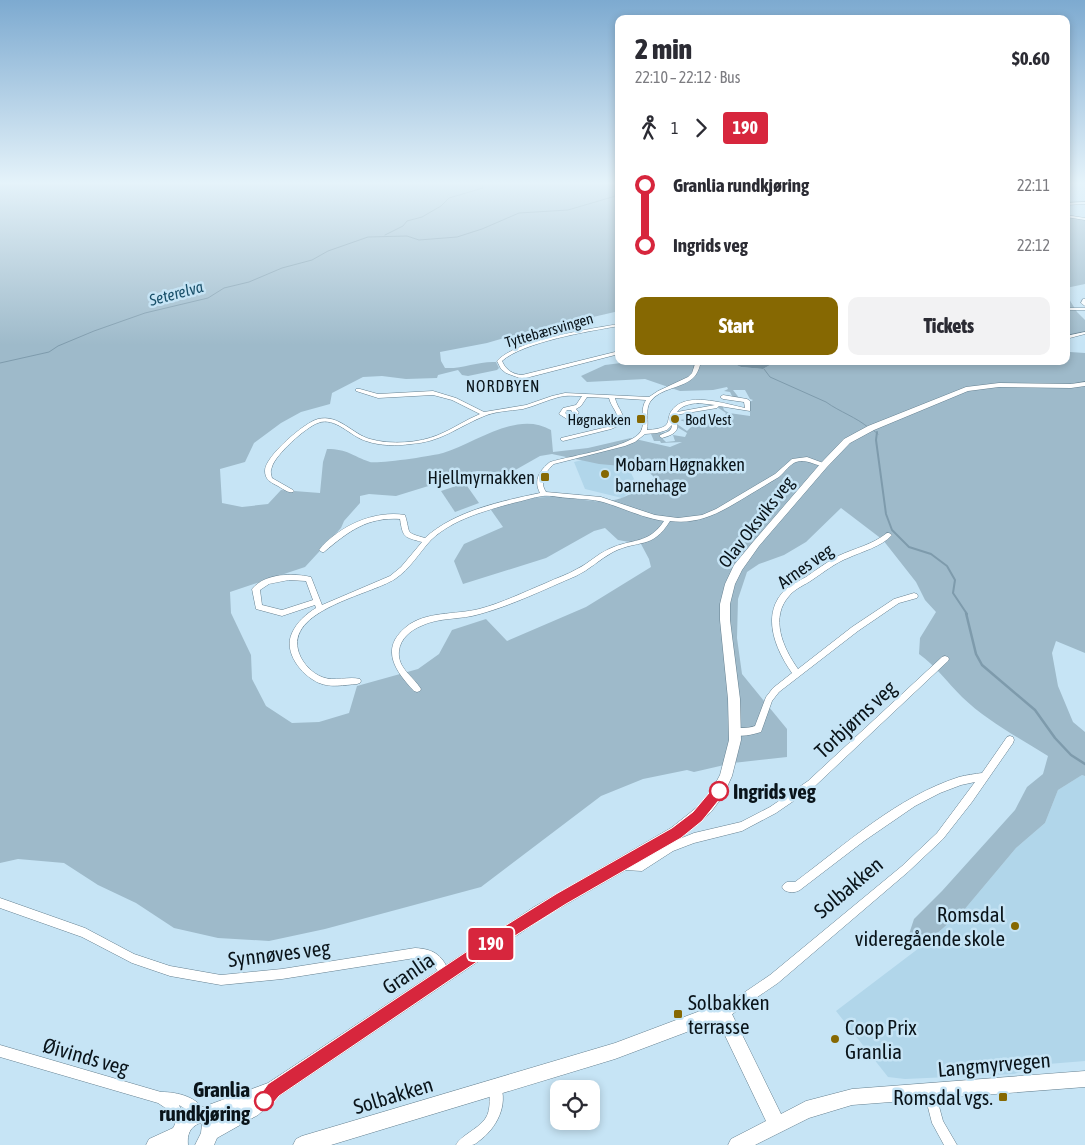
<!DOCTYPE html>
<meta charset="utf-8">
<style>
body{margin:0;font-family:"Asap Condensed",sans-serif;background:#f2f2f3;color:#2b2b33;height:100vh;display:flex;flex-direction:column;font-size:19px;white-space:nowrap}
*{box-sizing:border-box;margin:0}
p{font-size:16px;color:#7c7c81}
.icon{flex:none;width:28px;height:28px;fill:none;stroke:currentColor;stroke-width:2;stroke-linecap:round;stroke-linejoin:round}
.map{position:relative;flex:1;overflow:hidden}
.drawer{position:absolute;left:615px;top:15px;width:455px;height:350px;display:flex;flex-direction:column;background:#fff;border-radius:10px;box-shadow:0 2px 8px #0003}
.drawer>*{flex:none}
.badge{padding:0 10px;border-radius:4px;font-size:18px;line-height:32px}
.buttons{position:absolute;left:550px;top:1080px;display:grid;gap:10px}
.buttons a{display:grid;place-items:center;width:50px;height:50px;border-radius:10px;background:#fff;box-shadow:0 2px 8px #0003;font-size:25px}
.map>.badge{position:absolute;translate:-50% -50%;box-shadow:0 0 0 2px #fff}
.legs{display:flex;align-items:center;gap:8px;height:55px;padding:0 20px;font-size:16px}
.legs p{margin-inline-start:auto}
.head{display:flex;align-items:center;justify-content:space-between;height:85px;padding:0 20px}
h1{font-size:28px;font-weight:800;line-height:38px}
.primary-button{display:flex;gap:10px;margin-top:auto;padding:10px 20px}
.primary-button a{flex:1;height:58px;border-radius:10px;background:#866802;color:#fff;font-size:20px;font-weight:800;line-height:58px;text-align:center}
.primary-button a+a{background:#f2f2f3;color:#2b2b33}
ul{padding:0 20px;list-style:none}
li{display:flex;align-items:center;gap:18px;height:60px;font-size:19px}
li i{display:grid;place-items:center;width:8px;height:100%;margin:0 6px;background:currentColor}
li i::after{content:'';width:12px;height:12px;margin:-6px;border:4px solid;border-radius:50%;background:#fff}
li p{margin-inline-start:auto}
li:first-child i{background:linear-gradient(#0000 50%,currentColor 0)}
li:last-child i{background:linear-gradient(currentColor 50%,#0000 0)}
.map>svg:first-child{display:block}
</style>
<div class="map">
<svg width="1085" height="1145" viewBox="0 0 1085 1145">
<rect width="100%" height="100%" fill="#c6e4f5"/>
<g fill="#b1d6ea">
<polygon points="620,451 638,487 622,498 585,489 574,462"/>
<polygon points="1082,775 1085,776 1085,1061 1048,1064 1014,1074 905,1079 888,1077 836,1011 927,942 964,910 1016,848 1045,823 1058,790"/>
</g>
<g fill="#9ebaca" fill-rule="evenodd">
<path d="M0 184H619V311L511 336 487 343 440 352 441 361 445 368C463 369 478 361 496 362L499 368 497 370 468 376 462 375 458 370 438 375 437 378 406 379 382 376 363 377 332 393 330 404 301 412 281 423 254 443 245 462 220 469 222 503 242 507 268 504 281 490 320 493 323 462 327 449C348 449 352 456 370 462 378 464 433 456 443 453 476 443 517 410 551 430L553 452 588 448 631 438 670 447 682 442 661 443 660 441H654L651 434 666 432 673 425V429L660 436 666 442 675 441 673 435 685 437 687 433 677 427V424L687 431 693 425 680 420 691 418 694 422 724 416 726 413 717 407H723L724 410 729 413 750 416V402L753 400 750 399 745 390H733L740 399 733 398 730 392 724 391 728 389 727 387 713 390 680 391 645 379 587 382 581 376 605 365 637 361H727L741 367 763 369 770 365 782 364 785 361H951L1000 364 1066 361V354L1070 352 1085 353V653L1056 641 1052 653 1058 686 1073 722 1085 732V776L1082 775 1058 790 1045 823 1016 848 964 910 927 942 905 946 914 919 942 891 1015 810 1027 787 1043 774 1048 756C1019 738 987 721 962 697 947 682 936 666 919 654L920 638 936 612 925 600 916 582 883 540 841 508 806 542 784 555 759 564 747 572 738 599 737 638 742 674 787 729V757L733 763 694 772 687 770 643 779 601 796 481 887 325 929 269 941 218 938 174 928 136 903 98 885 64 863 18 859 0 863ZM552 454 599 464 644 468 653 476V479C647 485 641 488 634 492 602 511 581 495 547 497 528 497 510 504 491 510L503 527 464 544 454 561 463 584 546 558 594 531 605 528 618 540 641 544 649 559 651 567 586 607 507 641 486 619 452 630 439 654 418 669 357 686 349 713 319 722 292 723 266 706 252 679 251 655 231 613 230 592 305 567 341 528 344 521 360 503V496L369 494 396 496 477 471 510 473 540 456Z"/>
<polygon points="1066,216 1085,219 1085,284 1066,288"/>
<polygon points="1066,294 1077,312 1085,320 1085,332 1066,336"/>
<polygon points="465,483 479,503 455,512 441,491"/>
</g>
<polygon fill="#7e9bac" points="727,361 785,361 782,364 770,365 763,369 741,367"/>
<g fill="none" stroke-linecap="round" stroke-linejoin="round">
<g stroke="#7e9bac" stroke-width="1">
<polyline points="385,235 403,226 407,221 422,217 441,206 449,198 483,188 482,184"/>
<polyline points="0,363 49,352 58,346 94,331 145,313 208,298 224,288 249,282 282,268 312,260 328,251 368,237 407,236 419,240 457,237 482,229 519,213 568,210 619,195"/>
<path d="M764 369 770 377 826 402C840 412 856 417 869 428"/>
<polyline points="873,430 878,434"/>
</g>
<polyline stroke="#7e9bac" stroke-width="2" points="877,432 876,440 886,514 892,530 909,547 931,554 947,566 955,580 953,593 967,614"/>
<polyline stroke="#7e9bac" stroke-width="2.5" points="966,613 976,654 982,665 1035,710 1055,738 1071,755 1085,764"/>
<g stroke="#658090" stroke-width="1">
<g id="street">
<polygon points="1085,202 1085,204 1066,205 1066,203"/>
<polygon points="1066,215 1085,218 1085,220 1066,217"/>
<polygon points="1083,299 1085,299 1085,306 1081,303"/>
<rect x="1066" y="308" width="19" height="2"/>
<path d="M619 324V326C590 331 523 342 502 361 506 370 512 374 522 375L619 351V354L522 379 506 373 501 369 497 361C516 340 589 329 619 324Z"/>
<polygon points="1085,332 1085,334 1066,339 1066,336"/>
<path d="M696 361H701C700 366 698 372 695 376 684 389 660 387 650 402 645 410 649 421 647 430 679 428 661 418 676 406 693 393 726 404 745 408L744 402 723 399 720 397 723 395 747 399 750 401V411L719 406 717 408 675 415V418C682 431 673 435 662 438L659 436C664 432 672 433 672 425L667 430 657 433 645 434 635 442 625 446 554 464C545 472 539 481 546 492L601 497 655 515 678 518 702 515 716 509 775 474 792 459 807 457 826 464 827 465 826 466C816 467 807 458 796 462 790 464 784 473 779 477 769 483 759 489 749 495 724 510 702 525 670 521 652 550 639 539 613 552 600 559 589 570 576 576 545 589 513 605 480 614 461 620 439 617 421 626 411 630 400 639 399 651 397 668 413 676 421 689L420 691 417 692 414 691C396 672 379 649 406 627 425 611 455 615 479 609 502 603 524 592 546 583 556 578 567 575 577 569 588 564 597 554 609 549 632 538 648 545 664 521 643 518 623 508 603 502 592 499 580 499 569 498 561 498 551 495 543 496 533 497 523 501 513 503 485 511 453 519 431 540 419 553 410 569 395 579 370 595 284 610 299 653 303 664 312 673 322 677 335 682 348 676 360 679L361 681 360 683 357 684C344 685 331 688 319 683 301 675 283 652 292 633 297 622 306 614 316 608L315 605 282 616 256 609 252 589C265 573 293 573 311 577L322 605 390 576 401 567 422 542C404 537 403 538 400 519 367 517 349 531 324 552H322L319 550C339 526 374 510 405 515 411 534 404 532 425 538 454 511 502 501 540 493 533 480 540 470 550 462 569 456 633 447 641 431 646 421 639 411 646 400L615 398C617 408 626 415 623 424L611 429 563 441 561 440V438L607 427 618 422C619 413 611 407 609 398L587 397 581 406 576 409 579 413C575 417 572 418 567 419L559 414 563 408 576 405 582 396C574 396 567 395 559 397 547 400 535 406 523 409 509 411 495 411 482 417 456 428 441 442 411 444 397 446 380 446 366 441 351 437 335 416 318 423 306 427 275 455 272 467 270 471 271 474 272 478L293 490 294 491 293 492C287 493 282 488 276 485 270 482 265 479 265 471 264 457 305 422 318 419 339 414 352 434 370 439 391 445 419 443 438 435 453 429 465 420 480 414L452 400 433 395 378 398 356 391V389H360L378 394 433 391 456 398 484 412 526 405 552 396 565 393 649 397 658 391 688 377 692 373ZM698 403 715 405 677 412C682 405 690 404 698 403ZM567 410H571L573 413 571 415H568L565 413ZM289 580 306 581 313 600 282 610 262 605 260 590 269 584Z"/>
<path d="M887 533H889L892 535C881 547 863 551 848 558 835 563 824 572 812 580 805 585 796 588 790 595 769 617 783 648 798 669L852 627 894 599 914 593 917 594 918 596 917 598 899 603 858 631 779 692 772 701 761 732C751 735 742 737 732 735L731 732 732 729C739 727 747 729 755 726L766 697 773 688 792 673C775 649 760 613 786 589 792 584 799 581 806 577 816 570 827 562 838 556 855 548 872 545 887 533Z"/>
<polygon points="945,656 948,657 949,659 948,661 814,787 776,813 742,831 694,843 673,851 642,871 625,870 622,868 620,865 622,862 625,860 641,861 667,844 694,833 741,822 770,807 808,781 942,657"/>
<path d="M1010 736 1013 737 1014 740 1013 743 972 802 943 839 908 872 778 983 728 1017 724 1018 720 1017 719 1013 720 1009 770 975 902 866 937 833 975 782 961 785 940 793 915 806 864 841 800 890C795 893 789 893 784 890L782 887 784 884 787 882H795C846 844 897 797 959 777 966 775 975 774 982 773L1007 737Z"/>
<path d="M0 898 85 928 134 954 170 966 221 975 282 969 415 948C435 949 443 956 450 974L449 978 445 979C440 977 440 974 437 970 431 960 425 959 415 958L282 979 221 985 170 976 132 963 82 937 0 908Z"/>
<path d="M0 1045 161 1092C178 1092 199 1097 206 1114L204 1118 200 1120C192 1117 187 1109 179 1105L187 1124 185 1128 181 1130 177 1128 170 1111 158 1103 0 1057Z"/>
<path d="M496 1082 500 1084C509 1105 496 1129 479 1141 478 1142 474 1145 472 1145 468 1145 461 1145 456 1145 460 1136 478 1129 485 1119 493 1108 487 1095 492 1084Z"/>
<polygon points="930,1086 934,1088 943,1121 957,1145 944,1145 932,1123 924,1092 926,1088"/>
</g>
</g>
<g stroke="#658090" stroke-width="1">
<g id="secondary">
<path d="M1085 382V386L1071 388 999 387 968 391 874 430 850 443 827 467 759 546 742 570 735 584 730 604V620L740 699 741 740 732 776 723 796 711 812 681 838 544 917 279 1096 258 1115 217 1138 214 1145H195L201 1133 202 1124 200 1123C190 1127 187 1134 188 1145H146L149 1139 173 1128 180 1115 200 1105 203 1107 268 1083 534 907 671 828 701 804 713 788 720 775 729 740 728 699 720 620V604L725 584 734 565 753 542 821 463 844 439 868 426 966 387 999 383 1071 384Z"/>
<polygon points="723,1006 729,1008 781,1114 806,1101 852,1089 1085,1071 1085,1087 852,1105 809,1118 755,1145 728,1145 731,1139 766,1121 719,1023 700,1027 615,1059 331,1145 293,1145 296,1139 302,1136 615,1043 700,1011"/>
</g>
</g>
<use href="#street" fill="#fff" fill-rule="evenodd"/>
<use href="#secondary" fill="#fff" fill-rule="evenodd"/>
</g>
<linearGradient id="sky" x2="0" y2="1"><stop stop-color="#7daad0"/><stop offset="0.53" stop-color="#e5f3fa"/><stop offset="1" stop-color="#e5f3fa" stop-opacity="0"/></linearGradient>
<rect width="1085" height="345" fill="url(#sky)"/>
<polygon fill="#d7263d" stroke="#fff" points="719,785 723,787 725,791 723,795 702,821 681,838 566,904 518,934 279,1096 270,1107 264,1109 259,1107 256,1101 268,1084 508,924 556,894 672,828 693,812 714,787"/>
<g fill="#866802" stroke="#c6e4f5" stroke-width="2">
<rect x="636" y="414" width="10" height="10" rx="2.5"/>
<circle cx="675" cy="419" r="5"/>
<circle cx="605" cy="474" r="5"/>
<rect x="540" y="472" width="10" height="10" rx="2.5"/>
<circle cx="1015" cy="926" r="5"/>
<rect x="673" y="1009" width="10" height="10" rx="2.5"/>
<circle cx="835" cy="1039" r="5"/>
<rect x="998" y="1092" width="10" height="10" rx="2.5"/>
</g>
<g fill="#fff" stroke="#d7263d" stroke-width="2.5">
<circle cx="719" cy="791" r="9"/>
<circle cx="264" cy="1101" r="9"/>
</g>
<g text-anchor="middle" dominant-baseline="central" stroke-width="5" stroke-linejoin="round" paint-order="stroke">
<g font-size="15" fill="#0a141a" stroke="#c6e4f5">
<text transform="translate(549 330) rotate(-16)">Tyttebærsvingen</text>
</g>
<g font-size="15" fill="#0a141a" stroke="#c6e4f5" text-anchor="end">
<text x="631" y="419">Høgnakken</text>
<text x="685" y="419" text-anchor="start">Bod Vest</text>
</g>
<g font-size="16" font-style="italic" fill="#184f69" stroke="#c6e4f5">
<text transform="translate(176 293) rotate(-15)">Seterelva</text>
</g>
<g font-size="16" letter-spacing="1" fill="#0a141a" stroke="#c6e4f5">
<text x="503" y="386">NORDBYEN</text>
</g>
<g font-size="18" fill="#0a141a" stroke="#c6e4f5" text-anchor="start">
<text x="615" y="464">Mobarn Høgnakken<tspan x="615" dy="21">barnehage</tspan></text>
<text x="535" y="477" text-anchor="end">Hjellmyrnakken</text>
</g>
<g font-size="18" fill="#0a141a" stroke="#c6e4f5">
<text transform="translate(756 522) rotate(-52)">Olav Oksviks veg</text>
<text transform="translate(805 566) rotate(-35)">Arnes veg</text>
</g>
<g font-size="21" fill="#0a141a" stroke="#c6e4f5">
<text transform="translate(855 719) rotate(-43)">Torbjørns veg</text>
<text transform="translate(848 887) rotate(-40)">Solbakken</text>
<text transform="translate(279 953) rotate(-7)">Synnøves veg</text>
<text transform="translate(408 973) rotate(-34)">Granlia</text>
<text transform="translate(86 1056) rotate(16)">Øivinds veg</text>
<text transform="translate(994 1064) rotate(-5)">Langmyrvegen</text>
<text transform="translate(393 1095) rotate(-17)">Solbakken</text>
</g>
<g font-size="21" font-weight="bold" fill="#0a141a" stroke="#c6e4f5" text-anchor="start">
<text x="733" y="791">Ingrids veg</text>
<text x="250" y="1089" text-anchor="end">Granlia<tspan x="250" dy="24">rundkjøring</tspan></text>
</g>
<g font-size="21" fill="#0a141a" stroke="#c6e4f5" text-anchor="end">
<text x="1005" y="914">Romsdal<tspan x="1005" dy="24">videregående skole</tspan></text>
<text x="688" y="1002" text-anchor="start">Solbakken<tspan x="688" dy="24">terrasse</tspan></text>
<text x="845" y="1027" text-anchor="start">Coop Prix<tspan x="845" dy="24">Granlia</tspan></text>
<text x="993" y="1097">Romsdal vgs.</text>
</g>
</g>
</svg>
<div class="buttons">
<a><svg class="icon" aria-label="locate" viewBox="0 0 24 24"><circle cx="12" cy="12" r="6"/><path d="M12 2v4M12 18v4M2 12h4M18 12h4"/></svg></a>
</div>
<b class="badge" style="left:491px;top:944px;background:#d7263d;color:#fff">190</b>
<section class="drawer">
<div class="head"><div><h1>2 min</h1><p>22:10 – 22:12 · Bus</p></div><b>$0.60</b></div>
<div class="legs"><svg class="icon" aria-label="walk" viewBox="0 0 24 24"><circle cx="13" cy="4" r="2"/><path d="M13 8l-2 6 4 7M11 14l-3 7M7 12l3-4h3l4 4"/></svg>1<svg class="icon" aria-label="forward" viewBox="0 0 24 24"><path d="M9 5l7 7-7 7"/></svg><b class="badge" style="background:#d7263d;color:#fff">190</b></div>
<ul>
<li><i style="color:#d7263d"></i><b>Granlia rundkjøring</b><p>22:11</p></li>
<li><i style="color:#d7263d"></i><b>Ingrids veg</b><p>22:12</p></li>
</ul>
<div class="primary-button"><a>Start</a><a>Tickets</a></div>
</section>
</div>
